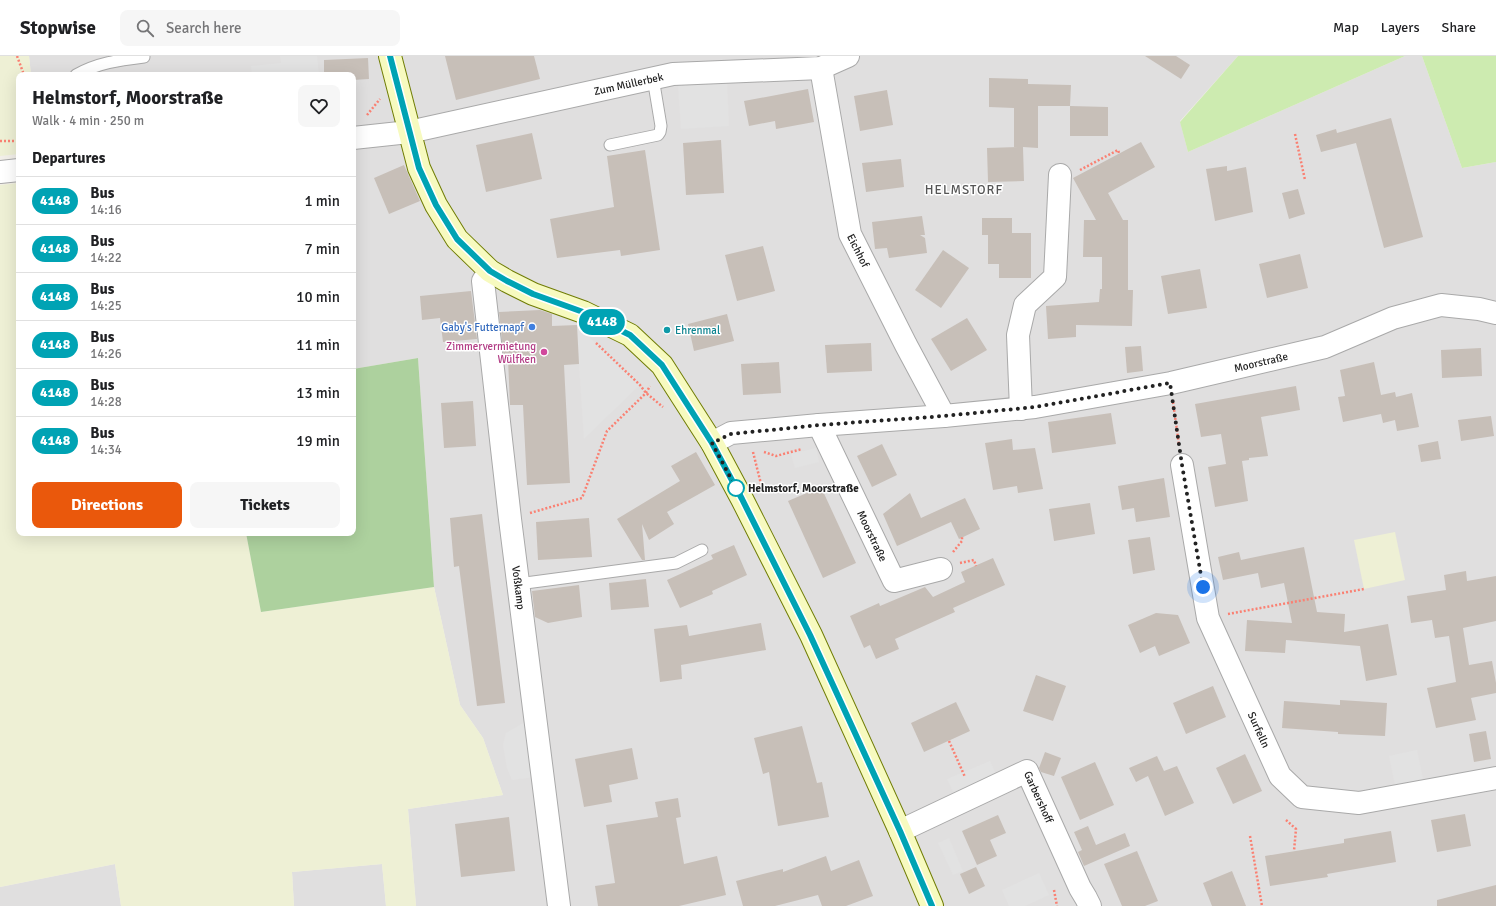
<!DOCTYPE html>
<meta charset="utf-8">
<style>
body{margin:0;font-family:Signika,sans-serif;background:#f6f6f6;color:#202124;height:100vh;display:flex;flex-direction:column;font-size:15px;white-space:nowrap}
*{box-sizing:border-box;margin:0}
p{font-size:13px;color:#757577}
.icon{flex:none;width:22px;height:22px;fill:none;stroke:currentColor;stroke-width:2;stroke-linecap:round;stroke-linejoin:round}
.map{position:relative;flex:1;overflow:hidden}
.panel{position:absolute;left:16px;top:16px;width:340px;height:464px;display:flex;flex-direction:column;background:#fff;border-radius:8px;box-shadow:0 4px 16px #0002}
.panel>*{flex:none}
.badge{padding:0 8px;border-radius:13px;font-size:14px;line-height:26px}
.you{position:absolute;width:20px;height:20px;margin:-10px;border:3px solid #fff;border-radius:50%;background:#1a73e8;box-shadow:0 0 0 6px #1a73e833}
.map>.badge{position:absolute;translate:-50% -50%;box-shadow:0 0 0 2px #fff}
h2{padding:0 16px;font-size:15px;line-height:36px}
.round{display:grid;place-items:center;flex:none;width:42px;height:42px;border-radius:8px;background:#f6f6f6}
.overview{display:flex;align-items:center;justify-content:space-between;height:68px;padding:0 16px}
h1{font-size:19px;font-weight:800;line-height:30px}
.action{display:flex;gap:8px;margin-top:auto;padding:8px 16px}
.action a{flex:1;height:46px;border-radius:8px;background:#ea580c;color:#fff;font-size:16px;font-weight:800;line-height:46px;text-align:center}
.action a+a{background:#f6f6f6;color:#202124}
ul{padding:0;list-style:none}
li{display:flex;align-items:center;gap:12px;height:48px;padding:0 16px;border-top:1px solid #e0e0e0}
li div{flex:1}
li b{display:block;font-size:15px}
li em{font-style:normal}
li .badge{min-width:44px;font-weight:700;text-align:center}
header{display:flex;align-items:center;gap:24px;box-sizing:border-box;height:56px;padding:0 20px;background:#fff;border-bottom:1px solid #e0e0e0}
header strong{font-size:19px}
nav{display:flex;gap:22px;margin-inline-start:auto;font-size:14px}
.search{width:280px;height:36px;background:#f6f6f6;display:flex;align-items:center;gap:10px;box-sizing:border-box;padding:0 14px;border-radius:8px;color:#757577;font-size:15px}
.map>svg:first-child{display:block}
</style>
<header>
<strong>Stopwise</strong>
<div class="search"><svg class="icon" aria-label="search" viewBox="0 0 24 24"><circle cx="10" cy="10" r="6"/><path d="M15 15l6 6"/></svg>Search here</div>
<nav><a>Map</a><a>Layers</a><a>Share</a></nav>
</header>
<div class="map">
<svg width="1496" height="850" viewBox="0 0 1496 850">
<rect width="100%" height="100%" fill="#f2efe9"/>
<g fill="#e0dfdf">
<polygon points="29,0 1238,0 1180,65 1188,96 1405,0 1422,0 1462,112 1496,106 1496,850 416,850 408,753 503,739 483,682 460,649 434,531 418,302 353,313 353,19 31,19"/>
<polygon points="115,808 121,850 0,850 0,831"/>
<polygon points="382,808 386,850 294,850 292,816"/>
</g>
<g fill="#eef0d5">
<polygon points="0,0 29,0 31,19 19,19 19,98 0,100"/>
<polygon points="19,127 19,477 246,477 261,556 434,531 460,649 483,682 503,739 408,753 416,850 386,850 382,808 292,816 294,850 121,850 115,808 0,831 0,129"/>
<polygon points="1395,476 1405,524 1364,533 1354,484"/>
</g>
<g fill="#cdebb0">
<polygon points="1238,0 1405,0 1188,96 1180,66"/>
<polygon points="1422,0 1496,0 1496,106 1462,112"/>
</g>
<polygon fill="#add19e" points="418,302 434,531 261,556 246,477 353,477 353,313"/>
<g fill="#e2e2e2">
<polygon points="280,0 317,0 319,19 252,19 251,10 281,7"/>
<polygon points="727,26 729,70 681,73 678,29"/>
<polygon points="577,269 640,329 584,383 579,308"/>
<polygon points="816,392 819,406 795,412 791,398"/>
<polygon points="525,666 534,721 512,724 507,712 503,689 506,677"/>
<polygon points="1417,694 1424,728 1396,734 1389,700"/>
<polygon points="990,705 997,720 954,738 947,723"/>
<polygon points="949,782 963,815 953,819 938,787"/>
<polygon points="1039,817 1049,839 1025,850 1009,850 1002,834"/>
</g>
<g fill="#c7bfb8">
<polygon points="445,0 534,0 540,23 456,44"/>
<polygon points="1145,0 1176,0 1190,9 1181,23"/>
<polygon points="368,2 369,23 353,24 353,19 324,19 324,4"/>
<polygon points="989,22 1028,23 1028,28 1071,29 1070,50 1038,50 1038,92 1023,91 1024,125 988,126 987,92 1019,91 1014,91 1014,52 989,51"/>
<polygon points="808,33 814,66 776,73 775,65 749,70 744,45"/>
<polygon points="887,34 893,69 860,75 854,40"/>
<polygon points="1070,50 1108,51 1108,80 1070,80"/>
<polygon points="1391,62 1423,181 1384,192 1356,87 1321,96 1316,79 1336,73 1337,77"/>
<polygon points="532,77 542,123 486,136 476,89"/>
<polygon points="721,84 724,137 686,139 683,87"/>
<polygon points="1141,86 1155,111 1108,137 1123,164 1128,164 1128,234 1133,234 1132,270 1076,269 1076,281 1048,283 1046,250 1099,246 1100,233 1102,233 1102,201 1083,201 1084,164 1096,164 1073,122"/>
<polygon points="645,94 660,194 621,200 620,194 557,202 550,163 614,151 607,100"/>
<polygon points="901,103 904,131 866,136 862,107"/>
<polygon points="404,109 420,145 389,158 374,122"/>
<polygon points="1227,110 1227,115 1246,111 1253,156 1215,165 1206,113"/>
<polygon points="1298,133 1305,158 1289,163 1282,137"/>
<polygon points="922,160 925,179 920,179 925,182 927,197 889,202 887,192 875,193 872,166"/>
<polygon points="982,162 1012,162 1012,177 1031,177 1031,222 999,222 999,208 988,208 988,179 982,179"/>
<polygon points="763,190 775,235 737,245 725,199"/>
<polygon points="943,194 969,212 941,252 915,234"/>
<polygon points="1300,198 1308,232 1267,242 1259,208"/>
<polygon points="1200,213 1207,252 1168,258 1161,220"/>
<polygon points="471,235 477,283 443,286 440,262 422,264 420,240"/>
<polygon points="540,254 552,258 552,270 577,269 579,308 564,309 570,427 527,429 523,349 510,349 508,303 504,303 499,256"/>
<polygon points="727,258 734,285 694,295 688,268"/>
<polygon points="967,262 987,294 951,315 931,283"/>
<polygon points="871,287 872,315 827,317 825,289"/>
<polygon points="1141,290 1143,315 1127,317 1125,291"/>
<polygon points="1481,292 1482,320 1442,322 1441,294"/>
<polygon points="779,306 781,337 743,339 741,308"/>
<polygon points="1374,306 1381,339 1395,336 1396,341 1412,337 1419,371 1397,375 1395,364 1383,367 1381,358 1343,366 1338,341 1345,340 1340,314"/>
<polygon points="1296,330 1300,354 1261,361 1268,400 1249,402 1249,404 1242,405 1248,445 1215,451 1208,411 1226,408 1221,378 1201,381 1195,348"/>
<polygon points="473,345 476,390 444,392 441,347"/>
<polygon points="1111,357 1116,388 1052,397 1048,366"/>
<polygon points="1491,360 1494,380 1461,385 1458,364"/>
<polygon points="1012,383 1013,394 1035,392 1043,433 1018,437 1017,430 993,434 985,387"/>
<polygon points="1438,385 1441,403 1421,406 1418,389"/>
<polygon points="882,388 897,419 872,431 857,400"/>
<polygon points="696,396 715,429 667,456 674,468 649,484 642,468 645,504 642,504 617,463 680,425 671,410"/>
<polygon points="1164,422 1170,461 1136,466 1134,452 1122,454 1118,430"/>
<polygon points="821,431 856,507 823,522 788,445"/>
<polygon points="910,437 921,462 965,442 980,473 959,483 951,466 897,490 883,458"/>
<polygon points="1090,447 1095,478 1054,485 1049,453"/>
<polygon points="482,458 505,647 477,650 459,510 454,511 450,462"/>
<polygon points="589,462 592,501 538,504 536,466"/>
<polygon points="1150,481 1155,514 1133,518 1128,484"/>
<polygon points="734,489 747,519 712,535 713,538 680,552 667,524 713,503 711,499"/>
<polygon points="1304,491 1317,556 1345,558 1344,576 1388,568 1397,619 1366,625 1360,590 1286,584 1285,597 1245,595 1247,564 1292,567 1284,527 1261,532 1258,517 1223,524 1218,501 1239,496 1241,504"/>
<polygon points="993,502 1005,529 953,552 955,556 895,583 899,593 876,603 870,589 864,592 850,560 879,547 880,550 925,531 933,541 965,526 961,516"/>
<polygon points="1466,515 1467,525 1496,520 1496,565 1463,572 1469,609 1492,605 1496,627 1496,637 1471,642 1476,664 1436,672 1427,632 1456,626 1449,580 1435,582 1432,564 1411,567 1407,540 1446,534 1444,519"/>
<polygon points="646,523 649,551 611,554 609,527"/>
<polygon points="579,529 582,561 548,567 535,561 532,535"/>
<polygon points="1156,557 1178,559 1190,587 1159,600 1155,590 1140,597 1128,569"/>
<polygon points="761,567 766,594 681,609 682,623 660,626 654,573 687,569 689,580"/>
<polygon points="1036,619 1066,630 1053,665 1023,655"/>
<polygon points="1213,630 1226,661 1186,678 1173,647"/>
<polygon points="1340,644 1387,647 1385,680 1338,678 1338,676 1282,672 1284,645 1340,649"/>
<polygon points="956,646 970,675 924,696 911,667"/>
<polygon points="802,670 817,727 822,726 829,761 778,770 769,716 763,718 754,682"/>
<polygon points="1486,675 1491,703 1474,706 1469,678"/>
<polygon points="632,692 638,723 609,729 612,746 584,751 575,703"/>
<polygon points="1045,696 1061,702 1054,720 1041,716 1039,712"/>
<polygon points="1245,698 1262,735 1233,748 1216,712"/>
<polygon points="1157,700 1164,715 1177,710 1194,747 1165,760 1148,720 1136,726 1129,712"/>
<polygon points="1095,706 1114,749 1080,764 1061,721"/>
<polygon points="678,742 681,761 676,762 684,808 717,800 726,839 679,850 598,850 595,830 615,827 606,769 658,761 655,746"/>
<polygon points="1465,758 1471,790 1437,796 1431,764"/>
<polygon points="998,759 1006,777 990,784 997,800 977,809 962,775"/>
<polygon points="509,761 515,815 461,821 455,768"/>
<polygon points="1088,770 1096,789 1125,777 1130,790 1084,810 1078,796 1082,794 1074,776"/>
<polygon points="1391,775 1396,806 1327,818 1328,821 1270,830 1265,800 1344,787 1344,783"/>
<polygon points="1137,795 1158,845 1145,850 1122,850 1104,808"/>
<polygon points="826,800 831,815 859,804 873,840 846,850 822,850 818,839 775,850 743,850 736,825 783,813 783,816"/>
<polygon points="976,811 985,830 969,838 960,818"/>
<polygon points="1232,815 1246,850 1212,850 1203,827"/>
<polygon points="1496,829 1496,850 1437,850 1437,844"/>
</g>
<g fill="none" stroke-linecap="round" stroke-linejoin="round">
<g stroke="#a9a9a9" stroke-width="13">
<g id="service">
<path d="M76 19C97 7 119 4 144 1"/>
<polyline points="610,89 658,79 660,76 661,70 653,22"/>
<polyline points="518,528 676,507 702,494"/>
</g>
</g>
<g stroke="#a9a9a9" stroke-width="24">
<g id="minor">
<path id="s1" d="M821 12 850 178 906 289 944 360"/>
<path id="s2" d="M353 82 409 76 673 18 821 12 848 0"/>
<polyline points="0,116 19,114"/>
<path id="s3" d="M490 215 483 225 510 463 559 850"/>
<polyline points="1021,353 1018,279 1025,249 1055,221 1060,119"/>
<path id="s4" d="M819 369 894 525 941 513"/>
<path id="s5" d="M712 387 731 377 819 369 944 360 1035 351 1171 327 1325 291 1393 262 1441 249 1479 253 1496 257"/>
<path id="s6" d="M1182 409 1208 562 1280 720 1302 741 1359 747 1496 722"/>
<path id="s7" d="M900 775 1027 715 1080 832 1086 842 1090 850"/>
</g>
</g>
<g stroke="#707d05" stroke-width="24">
<polyline id="secondary" points="390,0 419,112 436,149 457,183 490,215 507,225 533,238 583,256 630,279 662,309 678,334 712,387 742,443 811,579 900,775 932,850"/>
</g>
<g stroke="#fa8072" stroke-width="2.5" stroke-dasharray="2 2" stroke-linecap="butt">
<polyline points="17,0 24,19"/>
<polyline points="367,59 380,43"/>
<polyline points="1295,78 1305,124"/>
<polyline points="0,85 19,85"/>
<polyline points="1080,114 1118,94 1119,97"/>
<polyline points="596,287 640,329 646,337 663,351"/>
<polyline points="1173,346 1179,389"/>
<polyline points="753,396 763,436"/>
<polyline points="764,396 776,400 802,393"/>
<polyline points="530,457 582,442 607,375 646,337 650,330"/>
<polyline points="953,496 962,485 962,481"/>
<polyline points="960,507 974,504 976,510"/>
<polyline points="1228,558 1364,533"/>
<polyline points="949,685 965,721"/>
<polyline points="1286,764 1296,773 1294,795"/>
<polyline points="1250,780 1262,850"/>
<polyline points="1054,834 1057,850"/>
</g>
<use href="#service" stroke="#fff" stroke-width="11"/>
<use href="#minor" stroke="#fff" stroke-width="22"/>
<use href="#secondary" stroke="#f7fabf" stroke-width="22"/>
</g>
<g fill="none" stroke-linecap="round" stroke-linejoin="round">
<g stroke="#fff" stroke-width="9">
<polyline id="line" points="390,0 419,112 436,149 457,183 490,215 507,225 533,238 583,256 630,279 662,309 678,334 712,387 742,443 810,579 900,775 932,850"/>
</g>
<use href="#line" stroke="#00a3b4" stroke-width="6"/>
<polyline stroke="#222" stroke-width="4" stroke-dasharray="0 7.2" points="736,432 712,387 731,378 820,369 944,360 1035,351 1170,327 1182,409 1203,531"/>
</g>
<circle fill="#3f7fe0" stroke="#fff" stroke-width="1.5" cx="532" cy="271" r="4"/>
<circle fill="#0f9aa8" stroke="#fff" stroke-width="1.5" cx="667" cy="274" r="4"/>
<circle fill="#d1479c" stroke="#fff" stroke-width="1.5" cx="544" cy="296" r="4"/>
<circle fill="#fff" stroke="#00a3b4" stroke-width="2" cx="736" cy="432" r="8"/>
<g text-anchor="middle" dominant-baseline="central" stroke-width="3" stroke-linejoin="round" paint-order="stroke">
<g font-size="11" fill="#222" stroke="#fff">
<text stroke="none"><textPath href="#s2" startOffset="281">Zum Müllerbek</textPath></text>
<text stroke="none"><textPath href="#s1" startOffset="187">Eichhof</textPath></text>
<text stroke="none"><textPath href="#s5" startOffset="557">Moorstraße</textPath></text>
<text stroke="none"><textPath href="#s4" startOffset="123">Moorstraße</textPath></text>
<text stroke="none"><textPath href="#s3" startOffset="321">Voßkamp</textPath></text>
<text stroke="none"><textPath href="#s6" startOffset="278">Surfelln</textPath></text>
<text stroke="none"><textPath href="#s7" startOffset="169">Garbershoff</textPath></text>
</g>
<g font-size="11" fill="#366cbe" stroke="#fff" text-anchor="end">
<text x="524" y="271">Gaby's Futternapf</text>
</g>
<g font-size="11" fill="#0d838f" stroke="#fff" text-anchor="start">
<text x="675" y="274">Ehrenmal</text>
</g>
<g font-size="11" fill="#b23c85" stroke="#fff" text-anchor="end">
<text x="536" y="290">Zimmervermietung<tspan x="536" dy="13">Wülfken</tspan></text>
</g>
<g font-size="11" font-weight="bold" fill="#222" stroke="#fff" text-anchor="start">
<text x="748" y="432">Helmstorf, Moorstraße</text>
</g>
<g font-size="13" letter-spacing="1" fill="#555" stroke="#fff">
<text x="964" y="134">HELMSTORF</text>
</g>
</g>
</svg>
<div class="you" style="left:1203px;top:531px"></div>
<b class="badge" style="left:602px;top:266px;background:#00a3b4;color:#fff">4148</b>
<section class="panel">
<div class="overview"><div><h1>Helmstorf, Moorstraße</h1><p>Walk · 4 min · 250 m</p></div><a class="round"><svg class="icon" aria-label="heart" viewBox="0 0 24 24"><path d="M12 20l-8-8c-3-5 5-10 8-4 3-6 11-1 8 4z"/></svg></a></div>
<h2>Departures</h2>
<ul>
<li><span class="badge" style="background:#00a3b4;color:#fff">4148</span><div><b>Bus</b><p>14:16</p></div><em>1 min</em></li>
<li><span class="badge" style="background:#00a3b4;color:#fff">4148</span><div><b>Bus</b><p>14:22</p></div><em>7 min</em></li>
<li><span class="badge" style="background:#00a3b4;color:#fff">4148</span><div><b>Bus</b><p>14:25</p></div><em>10 min</em></li>
<li><span class="badge" style="background:#00a3b4;color:#fff">4148</span><div><b>Bus</b><p>14:26</p></div><em>11 min</em></li>
<li><span class="badge" style="background:#00a3b4;color:#fff">4148</span><div><b>Bus</b><p>14:28</p></div><em>13 min</em></li>
<li><span class="badge" style="background:#00a3b4;color:#fff">4148</span><div><b>Bus</b><p>14:34</p></div><em>19 min</em></li>
</ul>
<div class="action"><a>Directions</a><a>Tickets</a></div>
</section>
</div>
